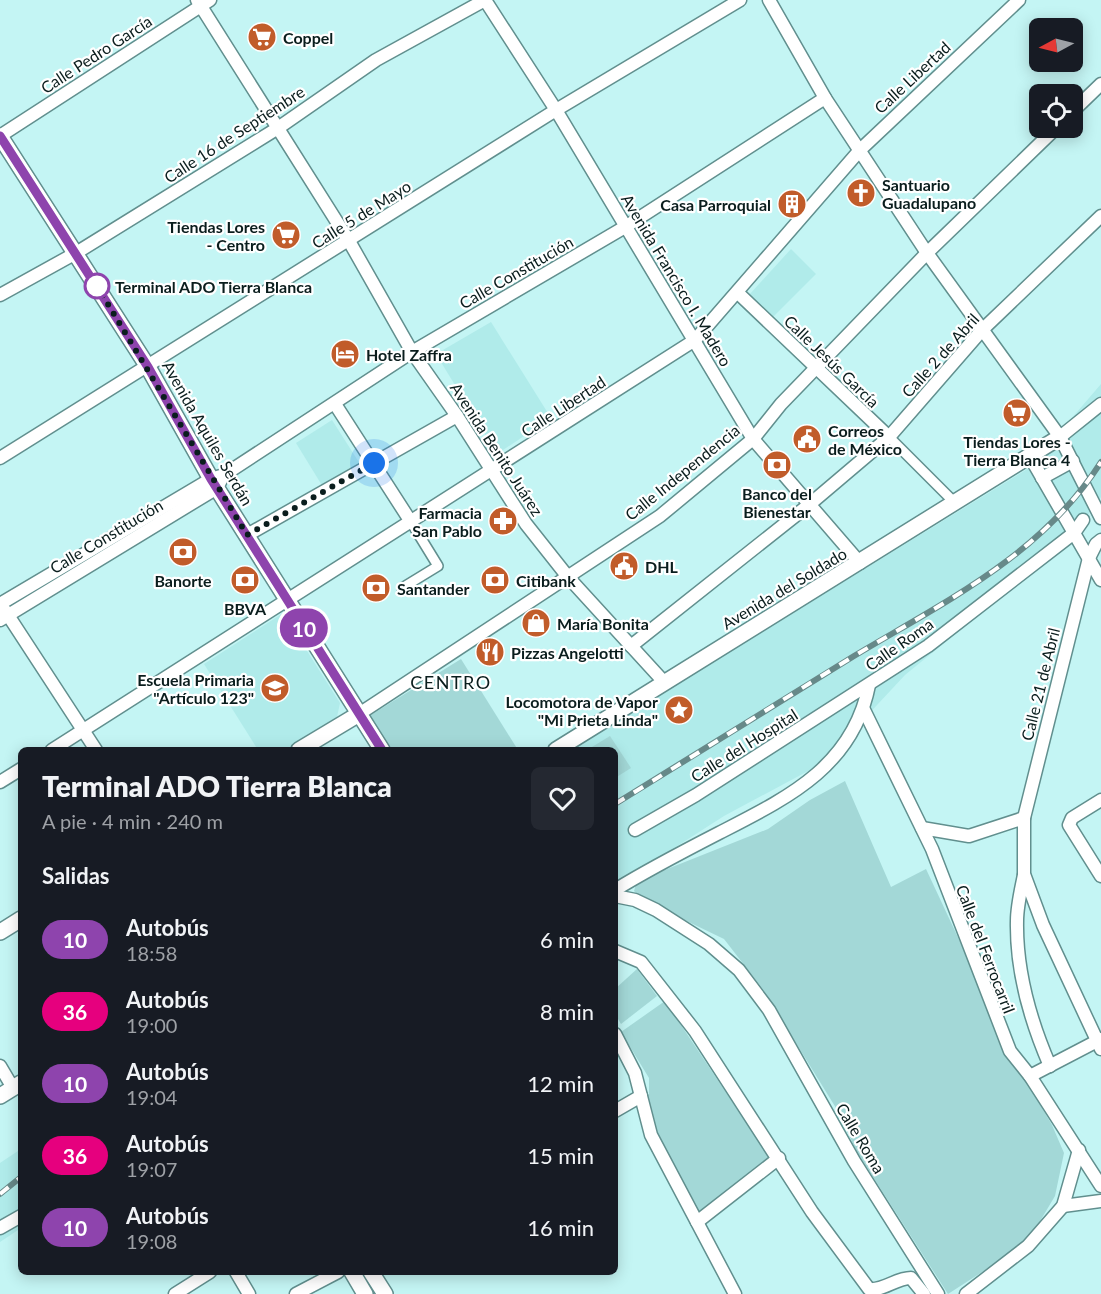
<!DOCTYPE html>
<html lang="es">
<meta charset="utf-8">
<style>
body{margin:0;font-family:Lato,sans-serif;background:#242831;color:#f1f3f6;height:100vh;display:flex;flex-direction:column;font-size:22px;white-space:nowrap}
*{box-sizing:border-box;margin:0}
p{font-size:20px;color:#9ea1a6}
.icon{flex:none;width:33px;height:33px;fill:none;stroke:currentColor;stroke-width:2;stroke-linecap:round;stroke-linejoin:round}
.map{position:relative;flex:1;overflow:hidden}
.drawer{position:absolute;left:18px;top:747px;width:600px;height:528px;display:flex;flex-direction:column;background:#171b24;border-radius:9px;box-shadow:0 3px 15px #0003}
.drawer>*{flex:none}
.badge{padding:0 12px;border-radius:20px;font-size:21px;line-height:39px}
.needle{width:39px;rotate:263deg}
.fabs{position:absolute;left:1029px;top:18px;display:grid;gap:12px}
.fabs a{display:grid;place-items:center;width:54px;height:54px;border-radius:9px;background:#171b24;box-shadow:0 3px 15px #0003;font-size:30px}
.you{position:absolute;width:30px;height:30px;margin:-15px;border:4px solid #fff;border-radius:50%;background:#1a73e8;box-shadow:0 0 0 9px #1a73e833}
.map>.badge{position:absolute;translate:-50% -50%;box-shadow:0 0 0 3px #fff}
h2{padding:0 24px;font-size:22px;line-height:54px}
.round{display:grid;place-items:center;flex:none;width:63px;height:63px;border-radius:9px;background:#242831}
.headline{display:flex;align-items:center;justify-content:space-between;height:102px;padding:0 24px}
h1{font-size:28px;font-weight:800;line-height:45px}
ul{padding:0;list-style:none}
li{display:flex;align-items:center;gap:18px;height:72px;padding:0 24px}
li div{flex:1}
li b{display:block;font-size:22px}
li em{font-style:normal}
li .badge{min-width:66px;font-weight:700;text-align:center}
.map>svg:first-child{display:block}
</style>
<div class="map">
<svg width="1101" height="1294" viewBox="0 0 1101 1294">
<rect width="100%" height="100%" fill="#c4f5f4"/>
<g fill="#b0ebea">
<polygon points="791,249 816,274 772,318 749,295"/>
<polygon points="491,322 551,418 497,454 436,354"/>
<polygon points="1101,384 1101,497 1069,541 905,675 823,763 724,816 615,886 615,750 570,750 1029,468"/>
<polygon points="332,420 360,464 323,487 296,443"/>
<polygon points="283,613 340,703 337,717 287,750 258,750 204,664"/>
<polygon points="21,1149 21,1228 0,1242 0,1163"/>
</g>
<g fill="#a3d8d7">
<polygon points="461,659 518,750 385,750 366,718"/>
<polygon points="610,736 631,768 615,778 615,750 587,750"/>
<polygon points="845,781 891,887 926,869 1021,1072 1052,1125 1064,1153 1055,1196 1027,1243 948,1294 857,1152 836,1108 762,988 724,939 643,900 634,891 637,881 768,829 810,800"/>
<polygon points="637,969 657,996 621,1024 615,1014 615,989"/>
<polygon points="665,1001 771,1160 699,1212 649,1123 649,1078 621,1032"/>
</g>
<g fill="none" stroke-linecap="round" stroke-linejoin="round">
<g stroke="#618f8e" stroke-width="12">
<g id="pedestrian">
<polyline points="889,437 955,503"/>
<polyline points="402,588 438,566 411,522"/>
</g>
</g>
<g stroke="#618f8e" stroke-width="15">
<g id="minor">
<polyline points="197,0 349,241 412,352 457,416 526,524 568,577 664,682"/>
<polyline points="485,0 556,110 753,439 860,563"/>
<polyline points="769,0 825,98 927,253 1060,437 1101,518"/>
<polyline points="1072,112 1101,84"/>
<polyline points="0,136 210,0"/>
<polyline points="738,293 889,437"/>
<polyline points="0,295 76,253 278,128 376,60 485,0"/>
<polyline points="335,404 411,522"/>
<polyline points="1060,437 1101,404"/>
<polyline points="1029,455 1101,580"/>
<polyline points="0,458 556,110 740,0"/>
<polyline points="1042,478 1073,461"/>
<polyline points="247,535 457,416"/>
<polyline points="1101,540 1096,544 1089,558 1024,818 1024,874 1043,925 1101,1049"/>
<polyline points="0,604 211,479 224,475 412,352 625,227 825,98"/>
<polyline points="4,609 96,750"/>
<polyline points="0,620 217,488 221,480"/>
<polyline points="631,646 810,504 889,437 982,330 1101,216"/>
<polyline points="864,710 932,849 1010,1051 1030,1076 1101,1186"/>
<polyline points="359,714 660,516 753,439 781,404 927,253 1056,128"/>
<polyline points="52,750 695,340 860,150 1019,0"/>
<polyline points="0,782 21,769"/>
<polyline points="1101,800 1072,818 1069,825 1101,876"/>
<polyline points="922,828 969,836 1024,818"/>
<polyline points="635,830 696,795 928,646 1074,533 1083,520"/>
<path d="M1024 875C1021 890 1017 906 1017 921 1016 971 1030 1020 1050 1066"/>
<path d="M615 890C649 869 684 851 719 833 787 798 853 767 869 685"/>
<polyline points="615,896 635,900 656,910 709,944 739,970 769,1010 854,1161 938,1294"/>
<path d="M615 951 641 962 695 1031 812 1212 869 1289C883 1291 896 1278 911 1278L924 1294"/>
<polyline points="615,1034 635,1073 651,1135 735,1294"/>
<polyline points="0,1066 13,1088"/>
<polyline points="1030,1076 1101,1039"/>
<polyline points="615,1111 641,1096"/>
<polyline points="1063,1206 1101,1201"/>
<polyline points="697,1222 779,1158"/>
<polyline points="0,1228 21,1216"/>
<polyline points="236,1272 249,1294"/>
<polyline points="175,1294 210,1272"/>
<polyline points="296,1294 338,1272"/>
<polyline points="966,1294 1028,1246 1063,1206 1079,1150"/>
</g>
</g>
<g stroke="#618f8e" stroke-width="18">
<g id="tertiary">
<polyline points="0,136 148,367 211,479 382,750"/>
<polyline points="299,750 359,714"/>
<polyline points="556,750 1060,437"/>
<polyline points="0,932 21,919"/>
<polyline points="0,1096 21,1083"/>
<polyline points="352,1272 365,1294"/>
<polyline points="371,1272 385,1294"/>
</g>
</g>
<use href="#pedestrian" stroke="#fff" stroke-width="9"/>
<use href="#minor" stroke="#fff" stroke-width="12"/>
<use href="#tertiary" stroke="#fff" stroke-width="15"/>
<g stroke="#678989" stroke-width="6">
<g id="rail">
<path d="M615 804C695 755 774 705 854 656 946 601 1042 555 1101 462"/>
<polyline points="0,1194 21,1177"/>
</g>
</g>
<use href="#rail" stroke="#fff" stroke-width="4" stroke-dasharray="11" stroke-linecap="butt"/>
</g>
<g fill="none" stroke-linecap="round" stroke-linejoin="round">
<g stroke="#fff" stroke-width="14">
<polyline id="line" points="0,136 148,367 211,479 382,750"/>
</g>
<use href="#line" stroke="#8e44ad" stroke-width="9"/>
<polyline stroke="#0a1d1d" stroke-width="6" stroke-dasharray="0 10.8" points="97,286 247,535 374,463"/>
</g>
<defs>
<g id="supermarket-disc" transform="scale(1.5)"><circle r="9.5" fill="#c15c2a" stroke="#fff"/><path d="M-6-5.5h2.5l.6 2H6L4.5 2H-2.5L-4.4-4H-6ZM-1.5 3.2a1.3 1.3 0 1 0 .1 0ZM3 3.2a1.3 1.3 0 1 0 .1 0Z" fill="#fff"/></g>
<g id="church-disc" transform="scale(1.5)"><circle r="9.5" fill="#c15c2a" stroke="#fff"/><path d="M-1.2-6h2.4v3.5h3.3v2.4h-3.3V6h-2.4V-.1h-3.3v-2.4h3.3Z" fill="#fff"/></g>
<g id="building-disc" transform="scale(1.5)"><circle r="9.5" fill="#c15c2a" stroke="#fff"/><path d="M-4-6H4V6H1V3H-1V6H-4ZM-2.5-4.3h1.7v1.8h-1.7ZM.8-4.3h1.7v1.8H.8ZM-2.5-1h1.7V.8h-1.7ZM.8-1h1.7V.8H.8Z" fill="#fff"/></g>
<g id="hotel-disc" transform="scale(1.5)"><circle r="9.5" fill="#c15c2a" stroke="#fff"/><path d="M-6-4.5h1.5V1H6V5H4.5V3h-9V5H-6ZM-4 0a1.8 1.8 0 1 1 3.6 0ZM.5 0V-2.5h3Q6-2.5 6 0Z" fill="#fff"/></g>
<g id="civic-disc" transform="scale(1.5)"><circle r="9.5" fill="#c15c2a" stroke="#fff"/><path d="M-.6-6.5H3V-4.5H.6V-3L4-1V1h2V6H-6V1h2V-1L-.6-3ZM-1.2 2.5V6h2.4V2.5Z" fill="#fff"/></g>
<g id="bank-disc" transform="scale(1.5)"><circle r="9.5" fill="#c15c2a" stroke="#fff"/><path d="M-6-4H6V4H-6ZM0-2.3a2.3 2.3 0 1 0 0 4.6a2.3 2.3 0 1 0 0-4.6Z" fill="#fff"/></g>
<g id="pharmacy-disc" transform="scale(1.5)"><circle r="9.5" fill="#c15c2a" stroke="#fff"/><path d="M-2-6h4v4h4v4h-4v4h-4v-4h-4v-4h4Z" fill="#fff"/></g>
<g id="shop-disc" transform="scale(1.5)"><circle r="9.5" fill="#c15c2a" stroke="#fff"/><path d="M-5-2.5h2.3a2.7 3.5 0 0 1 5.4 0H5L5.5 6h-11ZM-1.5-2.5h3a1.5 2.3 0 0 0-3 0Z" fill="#fff"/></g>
<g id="restaurant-disc" transform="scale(1.5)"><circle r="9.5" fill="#c15c2a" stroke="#fff"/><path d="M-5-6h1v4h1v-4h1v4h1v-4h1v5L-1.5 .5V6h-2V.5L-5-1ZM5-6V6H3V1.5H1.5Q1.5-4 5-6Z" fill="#fff"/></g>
<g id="school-disc" transform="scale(1.5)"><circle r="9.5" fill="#c15c2a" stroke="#fff"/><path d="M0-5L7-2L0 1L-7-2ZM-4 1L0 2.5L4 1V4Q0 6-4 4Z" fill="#fff"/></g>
<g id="sight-disc" transform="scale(1.5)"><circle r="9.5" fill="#c15c2a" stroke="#fff"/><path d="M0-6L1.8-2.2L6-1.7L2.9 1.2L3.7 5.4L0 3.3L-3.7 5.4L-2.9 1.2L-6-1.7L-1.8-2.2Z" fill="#fff"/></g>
</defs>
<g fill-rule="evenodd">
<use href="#supermarket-disc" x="262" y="37"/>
<use href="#church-disc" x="861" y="193"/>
<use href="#building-disc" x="792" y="204"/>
<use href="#supermarket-disc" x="286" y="235"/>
<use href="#hotel-disc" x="345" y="354"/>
<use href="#supermarket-disc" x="1017" y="413"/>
<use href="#civic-disc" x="807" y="439"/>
<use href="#bank-disc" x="777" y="465"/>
<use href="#pharmacy-disc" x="503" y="521"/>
<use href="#bank-disc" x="183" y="552"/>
<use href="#civic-disc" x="624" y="566"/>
<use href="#bank-disc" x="245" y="580"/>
<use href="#bank-disc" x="495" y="580"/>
<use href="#bank-disc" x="376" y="588"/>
<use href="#shop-disc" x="536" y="623"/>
<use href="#restaurant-disc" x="490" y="652"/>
<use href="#school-disc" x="275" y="688"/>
<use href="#sight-disc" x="679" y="710"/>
</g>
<circle fill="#fff" stroke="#8e44ad" stroke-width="3" cx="97" cy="286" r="12"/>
<g text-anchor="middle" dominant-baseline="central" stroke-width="4.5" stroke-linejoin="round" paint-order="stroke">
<g font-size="16" font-weight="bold" fill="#0a1d1d" stroke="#fff" text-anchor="start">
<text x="283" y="37">Coppel</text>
<text x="882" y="184">Santuario<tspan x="882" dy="18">Guadalupano</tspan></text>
<text x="771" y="204" text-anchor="end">Casa Parroquial</text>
<text x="265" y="226" text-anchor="end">Tiendas Lores<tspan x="265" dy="18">- Centro</tspan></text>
<text x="366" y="354">Hotel Zaffra</text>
<text x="828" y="430">Correos<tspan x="828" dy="18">de México</tspan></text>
<text x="1017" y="441" text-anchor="middle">Tiendas Lores -<tspan x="1017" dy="18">Tierra Blanca 4</tspan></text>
<text x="777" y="493" text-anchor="middle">Banco del<tspan x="777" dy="18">Bienestar</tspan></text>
<text x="482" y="512" text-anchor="end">Farmacia<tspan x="482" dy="18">San Pablo</tspan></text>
<text x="645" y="566">DHL</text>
<text x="183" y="580" text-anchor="middle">Banorte</text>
<text x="516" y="580">Citibank</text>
<text x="397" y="588">Santander</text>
<text x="245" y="608" text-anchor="middle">BBVA</text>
<text x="557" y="623">María Bonita</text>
<text x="511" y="652">Pizzas Angelotti</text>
<text x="254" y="679" text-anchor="end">Escuela Primaria<tspan x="254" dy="18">"Artículo 123"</tspan></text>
<text x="658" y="701" text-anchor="end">Locomotora de Vapor<tspan x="658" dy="18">"Mi Prieta Linda"</tspan></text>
</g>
<g font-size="16" fill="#0a1d1d" stroke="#fff">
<text transform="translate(96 54) rotate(-33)">Calle Pedro García</text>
<text transform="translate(912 77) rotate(-43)">Calle Libertad</text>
<text transform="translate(234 134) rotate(-33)">Calle 16 de Septiembre</text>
<text transform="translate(361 214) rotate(-32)">Calle 5 de Mayo</text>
<text transform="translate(516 272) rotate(-30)">Calle Constitución</text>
<text transform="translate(677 280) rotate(59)">Avenida Francisco I. Madero</text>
<text transform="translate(940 355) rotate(-48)">Calle 2 de Abril</text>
<text transform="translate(832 361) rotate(44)">Calle Jesús García</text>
<text transform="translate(563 406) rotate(-33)">Calle Libertad</text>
<text transform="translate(208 433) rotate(60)">Avenida Aquiles Serdán</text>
<text transform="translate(497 449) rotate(57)">Avenida Benito Juárez</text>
<text transform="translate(682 472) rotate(-39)">Calle Independencia</text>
<text transform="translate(106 536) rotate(-31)">Calle Constitución</text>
<text transform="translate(784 588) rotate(-31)">Avenida del Soldado</text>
<text transform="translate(899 644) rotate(-35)">Calle Roma</text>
<text transform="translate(1040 684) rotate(-76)">Calle 21 de Abril</text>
<text transform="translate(744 745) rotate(-32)">Calle del Hospital</text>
<text transform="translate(986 949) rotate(69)">Calle del Ferrocarril</text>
<text transform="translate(861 1138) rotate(59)">Calle Roma</text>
</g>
<g font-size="16" font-weight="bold" fill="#0a1d1d" stroke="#fff" text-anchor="start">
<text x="115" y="286">Terminal ADO Tierra Blanca</text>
</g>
<g font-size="18" letter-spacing="1.5" fill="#0a1d1d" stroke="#fff">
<text x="451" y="682">CENTRO</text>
</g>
</g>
</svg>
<div class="fabs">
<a><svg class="needle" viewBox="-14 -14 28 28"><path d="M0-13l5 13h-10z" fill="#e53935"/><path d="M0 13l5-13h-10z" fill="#9ea1a6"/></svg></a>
<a><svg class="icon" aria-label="locate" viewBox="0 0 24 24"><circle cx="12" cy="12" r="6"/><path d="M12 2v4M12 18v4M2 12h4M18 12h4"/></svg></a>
</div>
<div class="you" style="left:374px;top:463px"></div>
<b class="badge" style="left:304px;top:628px;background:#8e44ad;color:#fff">10</b>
<section class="drawer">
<div class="headline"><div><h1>Terminal ADO Tierra Blanca</h1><p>A pie · 4 min · 240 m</p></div><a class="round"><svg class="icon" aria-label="heart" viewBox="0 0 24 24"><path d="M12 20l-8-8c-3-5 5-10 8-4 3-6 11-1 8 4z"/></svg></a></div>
<h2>Salidas</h2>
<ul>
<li><span class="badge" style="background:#8e44ad;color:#fff">10</span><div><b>Autobús</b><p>18:58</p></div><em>6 min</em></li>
<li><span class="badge" style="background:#e6007e;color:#fff">36</span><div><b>Autobús</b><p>19:00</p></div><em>8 min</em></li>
<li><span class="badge" style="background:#8e44ad;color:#fff">10</span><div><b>Autobús</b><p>19:04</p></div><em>12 min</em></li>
<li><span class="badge" style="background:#e6007e;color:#fff">36</span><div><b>Autobús</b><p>19:07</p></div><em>15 min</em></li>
<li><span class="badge" style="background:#8e44ad;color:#fff">10</span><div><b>Autobús</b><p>19:08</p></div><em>16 min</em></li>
</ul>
</section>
</div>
